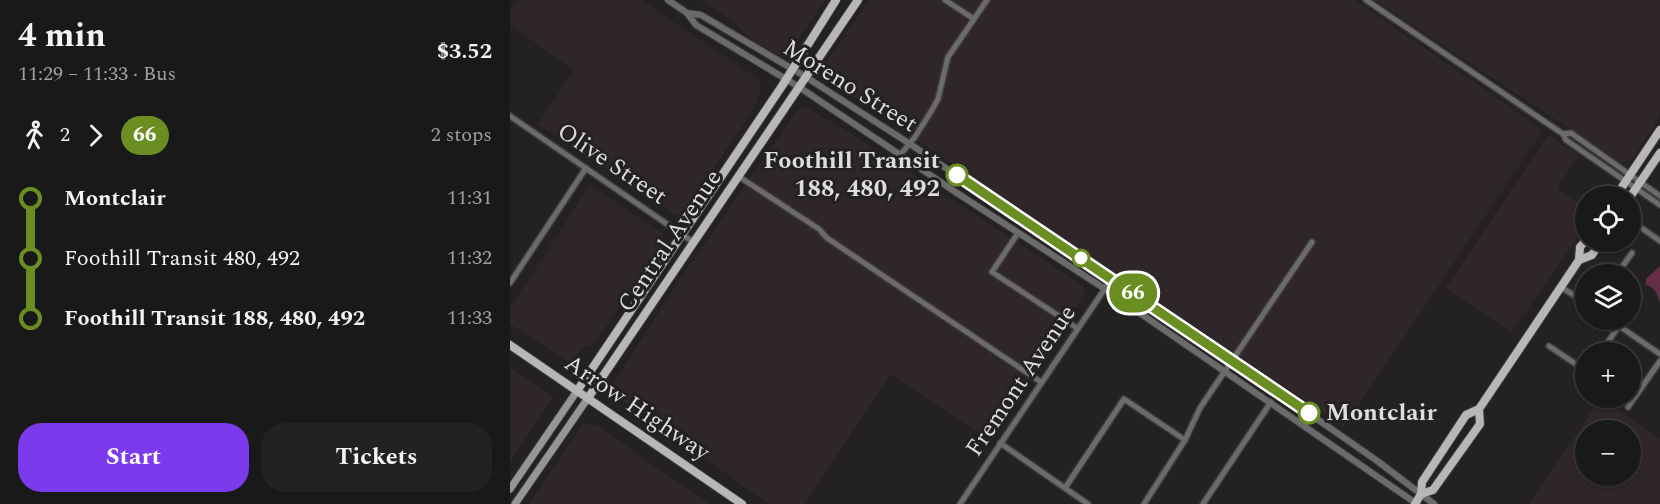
<!DOCTYPE html>
<meta charset="utf-8">
<style>
body{margin:0;font-family:Spectral,serif;background:#232223;color:#f1f3f6;height:100vh;display:flex;flex-direction:column;font-size:22px;white-space:nowrap}
*{box-sizing:border-box;margin:0}
p{font-size:20px;color:#9fa0a2}
.icon{flex:none;width:33px;height:33px;fill:none;stroke:currentColor;stroke-width:2;stroke-linecap:round;stroke-linejoin:round}
.map{position:relative;flex:1;overflow:hidden}
.details{display:flex;flex-direction:column;background:#1a191a;width:510px}
.details>*{flex:none}
.badge{padding:0 12px;border-radius:20px;font-size:21px;line-height:39px}
.tools{position:absolute;left:1065px;top:186px;display:grid;gap:12px}
.tools a{display:grid;place-items:center;width:66px;height:66px;border-radius:50%;background:#1a191a;box-shadow:0 2px 4px #0004,0 0 0 2px #383839;font-size:30px}
.map>.badge{position:absolute;translate:-50% -50%;box-shadow:0 0 0 3px #fff}
.legs{display:flex;align-items:center;gap:9px;height:66px;padding:0 18px;font-size:20px}
.legs p{margin-inline-start:auto}
.head{display:flex;align-items:center;justify-content:space-between;height:102px;padding:0 18px}
h1{font-size:33px;font-weight:700;line-height:45px}
.button{display:flex;gap:12px;margin-top:auto;padding:12px 18px}
.button a{flex:1;height:69px;border-radius:24px;background:#7c3aed;color:#fff;font-size:24px;font-weight:700;line-height:69px;text-align:center}
.button a+a{background:#232223;color:#f1f3f6}
ul{padding:0 18px;list-style:none}
li{display:flex;align-items:center;gap:21px;height:60px;font-size:22px}
li i{display:grid;place-items:center;width:9px;height:100%;margin:0 8px;background:currentColor}
li i::after{content:'';width:15px;height:15px;margin:-8px;border:4px solid;border-radius:50%;background:#1a191a}
li p{margin-inline-start:auto}
li:first-child i{background:linear-gradient(#0000 50%,currentColor 0)}
li:last-child i{background:linear-gradient(currentColor 50%,#0000 0)}
main{display:flex;flex:1;min-height:0}
.map>svg:first-child{display:block}
</style>
<main>
<section class="details">
<div class="head"><div><h1>4 min</h1><p>11:29 – 11:33 · Bus</p></div><b>$3.52</b></div>
<div class="legs"><svg class="icon" aria-label="walk" viewBox="0 0 24 24"><circle cx="13" cy="4" r="2"/><path d="M13 8l-2 6 4 7M11 14l-3 7M7 12l3-4h3l4 4"/></svg>2<svg class="icon" aria-label="forward" viewBox="0 0 24 24"><path d="M9 5l7 7-7 7"/></svg><b class="badge" style="background:#6b8e23;color:#fff">66</b><p>2 stops</p></div>
<ul>
<li><i style="color:#6b8e23"></i><b>Montclair</b><p>11:31</p></li>
<li><i style="color:#6b8e23"></i><span>Foothill Transit 480, 492</span><p>11:32</p></li>
<li><i style="color:#6b8e23"></i><b>Foothill Transit 188, 480, 492</b><p>11:33</p></li>
</ul>
<div class="button"><a>Start</a><a>Tickets</a></div>
</section>
<div class="map">
<svg width="1150" height="504" viewBox="0 0 1150 504">
<rect width="100%" height="100%" fill="#232122"/>
<g fill="#2f262a" fill-rule="evenodd">
<polygon points="7,0 131,0 250,80 251,91 242,112 172,215 166,215 28,124 64,70 0,25 0,12"/>
<polygon points="190,0 315,0 278,55 274,57 248,44 237,36 221,20"/>
<polygon points="359,0 845,0 1033,130 834,427 313,77 310,71"/>
<polygon points="865,0 1150,0 1150,114 1143,128 1121,160 1111,163"/>
<polygon points="295,107 337,131 574,286 574,294 556,325 479,435 474,437 383,375 378,378 295,504 259,504 103,394 103,388 105,381 168,282 288,109"/>
<polygon points="1039,135 1069,155 1047,188 1075,208 1075,226 1002,332 936,288"/>
<polygon points="80,185 154,234 151,237 152,244 83,346 80,347 75,345 62,364 0,324 0,308"/>
<polygon points="0,367 43,397 0,462"/>
<path d="M1091 398 1150 438V504H1019ZM1076 430H1120V476H1076Z"/>
<polygon points="73,424 86,425 199,504 19,504"/>
</g>
<path fill="#662e48" d="M1150 266V303C1147 295 1146 287 1136 285V279Z"/>
<g fill="none" stroke-linecap="round" stroke-linejoin="round">
<g stroke="#3d3b3c" stroke-width="8">
<g id="minor">
<polyline points="435,0 464,19"/>
<polyline points="856,0 1053,134 1056,140 1150,205"/>
<polyline points="0,116 183,242"/>
<polyline points="1053,134 1061,133 1150,196"/>
<polyline points="390,155 405,137 422,110 428,99 438,57 477,0"/>
<polyline points="228,176 309,229 317,238 531,382"/>
<polyline points="1123,222 1150,241"/>
<polyline points="508,233 482,272 567,328"/>
<polyline points="1107,274 1122,253"/>
<polyline points="0,283 76,168"/>
<polyline points="1051,287 1076,303"/>
<polyline points="1109,326 1150,354"/>
<polyline points="1039,346 1076,371"/>
<polyline points="1091,352 1109,326 1100,320"/>
<polyline points="1118,407 1150,361"/>
<polyline points="490,443 578,504"/>
<polyline points="555,488 614,399 675,440"/>
<polyline points="450,504 602,278"/>
<polyline points="634,504 675,440 690,408 802,242"/>
<polyline points="693,504 761,402"/>
</g>
</g>
<g stroke="#3d3b3c" stroke-width="8">
<g id="tertiary">
<polyline points="158,0 177,13 186,25 289,87 447,193 595,289 907,504"/>
<polyline points="177,13 191,15 296,77 400,144 722,360 866,460 924,504"/>
</g>
</g>
<g stroke="#3d3b3c" stroke-width="9">
<g id="secondary">
<polyline points="0,489 67,391"/>
<polyline points="5,504 78,398"/>
</g>
</g>
<g stroke="#3d3b3c" stroke-width="10">
<g id="primary">
<polyline points="1106,196 1150,130"/>
<polyline points="1120,197 1150,153"/>
<polyline points="1069,260 1082,255 1090,242"/>
<polyline points="0,345 232,504"/>
<polyline points="67,391 272,86 326,0"/>
<polyline points="78,398 348,0"/>
<polyline points="911,494 923,490 970,424 969,409"/>
<polyline points="905,504 911,494 912,482 956,415 969,409 1069,260 1070,247 1076,240"/>
</g>
</g>
<use href="#minor" stroke="#6c6b6c" stroke-width="5"/>
<use href="#tertiary" stroke="#6c6b6c" stroke-width="6"/>
<use href="#secondary" stroke="#979596" stroke-width="7"/>
<use href="#primary" stroke="#b9b6b7" stroke-width="8"/>
</g>
<g fill="none" stroke-linecap="round" stroke-linejoin="round">
<g stroke="#fff" stroke-width="14">
<polyline id="line-1" points="447,175 799,413"/>
</g>
<use href="#line-1" stroke="#6b8e23" stroke-width="9"/>
</g>
<g fill="#fff" stroke="#6b8e23" stroke-width="3">
<circle cx="447" cy="175" r="10"/>
<circle cx="571" cy="258" r="8"/>
<circle cx="799" cy="413" r="10"/>
</g>
<g text-anchor="middle" dominant-baseline="central" stroke-width="6" stroke-linejoin="round" paint-order="stroke">
<g font-size="24" fill="#dedddd" stroke="#232122">
<text transform="translate(340 86) rotate(32)">Moreno Street</text>
<text transform="translate(102 164) rotate(34)">Olive Street</text>
<text transform="translate(160 241) rotate(-56)">Central Avenue</text>
<text transform="translate(511 381) rotate(-56)">Fremont Avenue</text>
<text transform="translate(127 408) rotate(34)">Arrow Highway</text>
</g>
<g font-size="24" font-weight="bold" fill="#dedddd" stroke="#232122" text-anchor="end">
<text x="430" y="161">Foothill Transit<tspan x="430" dy="28">188, 480, 492</tspan></text>
<text x="816" y="413" text-anchor="start">Montclair</text>
</g>
</g>
</svg>
<div class="tools">
<a><svg class="icon" aria-label="locate" viewBox="0 0 24 24"><circle cx="12" cy="12" r="6"/><path d="M12 2v4M12 18v4M2 12h4M18 12h4"/></svg></a>
<a><svg class="icon" aria-label="layers" viewBox="0 0 24 24"><path d="M12 4l9 5-9 5-9-5zM3 14l9 5 9-5"/></svg></a>
<a>+</a>
<a>−</a>
</div>
<b class="badge" style="left:623px;top:293px;background:#6b8e23;color:#fff">66</b>
</div>
</main>
